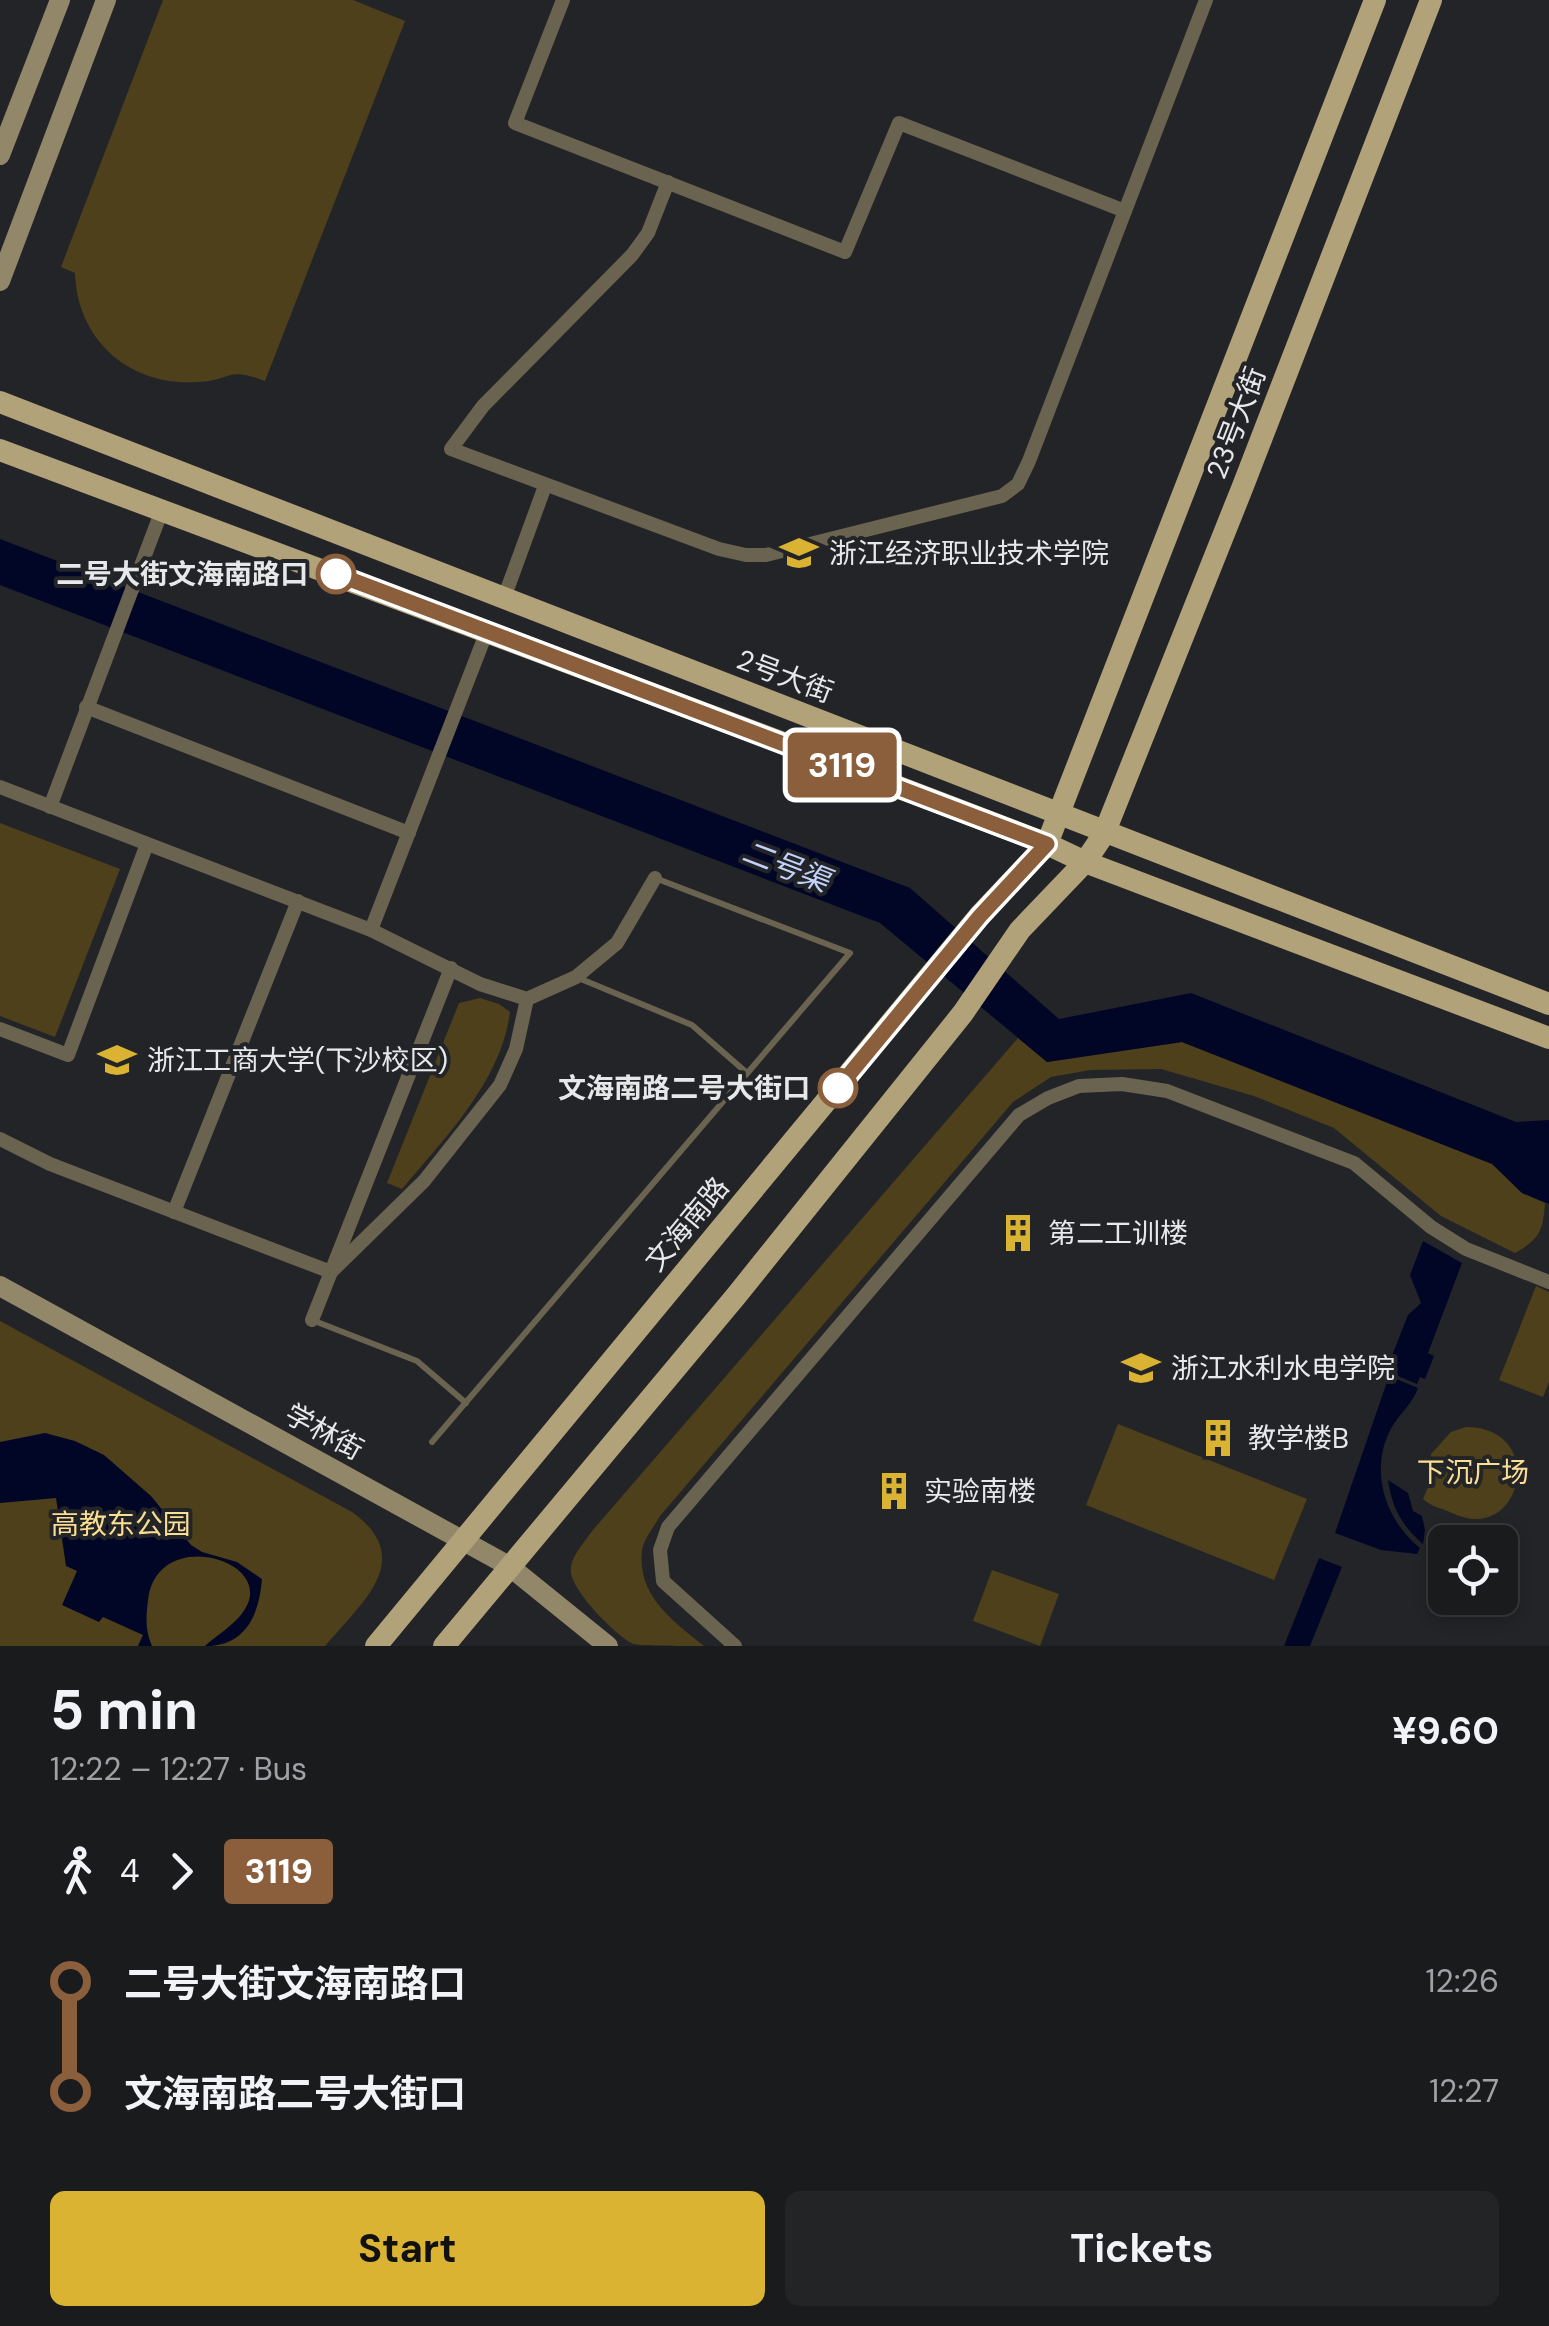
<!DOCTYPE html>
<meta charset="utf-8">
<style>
body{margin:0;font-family:"DM Sans","Noto Sans SC",sans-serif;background:#232426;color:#f1f3f6;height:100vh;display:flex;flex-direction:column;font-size:38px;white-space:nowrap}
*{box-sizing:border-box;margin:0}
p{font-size:32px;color:#9fa1a4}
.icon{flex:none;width:55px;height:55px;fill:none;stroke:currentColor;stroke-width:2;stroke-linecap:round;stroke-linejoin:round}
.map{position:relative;height:1646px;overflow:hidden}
.sheet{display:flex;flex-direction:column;background:#1a1b1d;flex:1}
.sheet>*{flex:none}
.badge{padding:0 20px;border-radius:8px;font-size:35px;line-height:65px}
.controls{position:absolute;left:1428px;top:1525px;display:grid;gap:20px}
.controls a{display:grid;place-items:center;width:90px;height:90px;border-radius:15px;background:#1a1b1d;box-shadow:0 5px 15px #0003,0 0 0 2px #38393b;font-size:50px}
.map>.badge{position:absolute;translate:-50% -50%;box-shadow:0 0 0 5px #fff}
.legs{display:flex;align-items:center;gap:15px;height:110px;padding:0 50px;font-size:32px}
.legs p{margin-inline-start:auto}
.overview{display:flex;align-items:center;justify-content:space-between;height:170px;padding:0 50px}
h1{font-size:55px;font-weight:700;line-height:75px}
.cta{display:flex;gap:20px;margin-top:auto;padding:20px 50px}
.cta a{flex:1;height:115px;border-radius:15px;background:#dab333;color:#111;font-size:40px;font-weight:700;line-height:115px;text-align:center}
.cta a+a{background:#232426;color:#f1f3f6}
ul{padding:0 50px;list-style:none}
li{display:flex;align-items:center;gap:35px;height:110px;font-size:38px}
li i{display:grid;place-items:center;width:15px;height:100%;margin:0 12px;background:currentColor}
li i::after{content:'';width:25px;height:25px;margin:-12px;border:8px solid;border-radius:50%;background:#1a1b1d}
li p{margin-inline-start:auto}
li:first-child i{background:linear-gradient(#0000 50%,currentColor 0)}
li:last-child i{background:linear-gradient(currentColor 50%,#0000 0)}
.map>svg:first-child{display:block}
</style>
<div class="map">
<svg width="1549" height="1646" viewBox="0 0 1549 1646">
<rect width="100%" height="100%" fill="#232427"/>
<g fill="#4d401a">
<path d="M163 0H353L405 21 265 381C226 366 233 380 198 382 131 387 77 341 75 273L61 267Z"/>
<polygon points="0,823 120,869 55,1037 0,1016"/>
<path d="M480 998 499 1004 510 1012C502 1080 444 1139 402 1189L387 1183 459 1003Z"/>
<path d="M1018 1038 1047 1062 1182 1042 1493 1164 1522 1193 1545 1203C1543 1230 1540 1239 1515 1253L1441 1216 1334 1128 1254 1096 1161 1069 1090 1070 1051 1077 1013 1102 660 1516C654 1527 643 1540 642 1551 637 1596 673 1621 704 1646 687 1646 646 1646 633 1644 615 1635 574 1593 571 1573 569 1558 584 1543 592 1531Z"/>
<polygon points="1536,1286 1549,1292 1549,1382 1543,1397 1499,1380"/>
<path d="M0 1321 352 1512C417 1559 362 1602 325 1646H0Z"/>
<polygon points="1118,1424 1307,1499 1274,1580 1086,1505"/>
<path d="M1466 1427C1549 1427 1522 1547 1452 1513 1441 1508 1432 1507 1423 1499L1429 1485 1431 1454 1451 1432Z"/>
<polygon points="992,1570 1059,1594 1040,1646 973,1621"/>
</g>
<g fill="#020626">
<polygon points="0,539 910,888 1059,1019 1191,993 1516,1122 1549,1120 1549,1204 1522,1193 1492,1164 1182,1042 1047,1062 880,923 0,585"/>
<polygon points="1423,1241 1462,1263 1428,1353 1434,1356 1425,1379 1420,1377 1417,1384 1386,1371 1408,1315 1421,1303 1410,1275"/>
<path d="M1389 1376 1418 1388C1413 1403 1400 1413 1392 1427 1368 1469 1385 1520 1420 1548L1417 1554 1381 1550 1335 1533Z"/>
<path d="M45 1433 75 1441 104 1455 151 1496 191 1545 202 1552 237 1562 262 1579C259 1615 246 1646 205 1646 217 1635 237 1623 245 1609 276 1560 157 1525 148 1600 146 1616 145 1631 152 1646H138L143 1635 103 1617 99 1622 62 1605 77 1571 66 1566 56 1498 0 1503V1442Z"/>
<path d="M1388 1480 1408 1493 1413 1511 1422 1516 1425 1530 1423 1544C1402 1526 1392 1508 1388 1480Z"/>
<polygon points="1319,1558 1342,1567 1310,1646 1284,1646"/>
</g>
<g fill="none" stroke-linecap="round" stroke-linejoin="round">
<g stroke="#6a6350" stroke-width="6">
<polyline points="576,977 692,1025 747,1073"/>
<polyline points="312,1320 417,1361 466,1403"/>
<polyline points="432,1442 850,953 655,878"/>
</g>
<g stroke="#6a6350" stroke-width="14">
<polyline points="563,0 515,123 845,252 899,123 1125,211"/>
<polyline points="668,182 648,233 632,255 483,406 451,449 719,549 746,555 766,555 1002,496 1018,484 1029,461 1206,0"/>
<polyline points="504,598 545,486"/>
<polyline points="86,707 409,833"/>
<polyline points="0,787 371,930 480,984 527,999 576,977 617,943 655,878"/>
<polyline points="50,807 162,510"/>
<polyline points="371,930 487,631"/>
<polyline points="0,1029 68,1055 147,844"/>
<polyline points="0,1139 50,1164 331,1272 424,1181 500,1085 516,1049 527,999"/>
<polyline points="174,1212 298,901"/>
<polyline points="312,1320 451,968"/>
<polyline points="735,1646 663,1581 660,1550 668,1527 1019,1115 1048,1098 1079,1086 1122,1084 1167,1091 1354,1163 1431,1227 1466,1249 1549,1282"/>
</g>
<g stroke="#928768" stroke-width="20">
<polyline points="0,155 60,0"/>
<polyline points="0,281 106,0"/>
<polyline points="0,1286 509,1566 608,1646"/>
</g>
<g stroke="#b1a27a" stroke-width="22">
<polyline points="0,402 1549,1004"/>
<polyline points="0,450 810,753 1047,844 1085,862 1549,1038"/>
<polyline points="376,1646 980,915 1047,844 1375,0"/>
<polyline points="444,1646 736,1296 963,1013 1020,930 1085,862 1104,834 1243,486 1431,0"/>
</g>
</g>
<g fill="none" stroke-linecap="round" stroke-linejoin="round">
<g stroke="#fff" stroke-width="22">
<polyline id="line-1" points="336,574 1047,844 980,916 838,1088"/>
</g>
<use href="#line-1" stroke="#8b5e3c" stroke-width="15"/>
</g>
<defs>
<g id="university-bare" transform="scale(3)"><path d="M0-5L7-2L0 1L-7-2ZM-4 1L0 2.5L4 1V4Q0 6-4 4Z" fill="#dab333" stroke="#232427" stroke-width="2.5" paint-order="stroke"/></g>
<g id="building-bare" transform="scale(3)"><path d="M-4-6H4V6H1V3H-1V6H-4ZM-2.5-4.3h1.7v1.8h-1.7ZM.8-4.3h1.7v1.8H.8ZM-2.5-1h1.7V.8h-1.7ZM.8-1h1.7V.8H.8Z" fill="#dab333" stroke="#232427" stroke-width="2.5" paint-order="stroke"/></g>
</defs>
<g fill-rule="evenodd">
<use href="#university-bare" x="799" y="553"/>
<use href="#university-bare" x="117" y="1060"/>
<use href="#building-bare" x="1018" y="1233"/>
<use href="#university-bare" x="1141" y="1368"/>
<use href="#building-bare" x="1218" y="1438"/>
<use href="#building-bare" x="894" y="1491"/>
</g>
<g fill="#fff" stroke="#8b5e3c" stroke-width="5">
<circle cx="336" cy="574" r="18"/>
<circle cx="838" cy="1088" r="18"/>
</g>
<g text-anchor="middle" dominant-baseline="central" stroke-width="8" stroke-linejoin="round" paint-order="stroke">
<g font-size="28" fill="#e7e8ea" stroke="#232427">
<text transform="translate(1236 423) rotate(-69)">23号大街</text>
<text transform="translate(785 676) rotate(21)">2号大街</text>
<text transform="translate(687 1224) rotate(-50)">文海南路</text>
<text transform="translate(324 1432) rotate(29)">学林街</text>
</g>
<g font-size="28" fill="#e7e8ea" stroke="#232427" text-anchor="start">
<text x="829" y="553">浙江经济职业技术学院</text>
<text x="147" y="1060">浙江工商大学(下沙校区)</text>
<text x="1048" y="1233">第二工训楼</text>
<text x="1171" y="1368">浙江水利水电学院</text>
<text x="1248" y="1438">教学楼B</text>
<text x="924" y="1491">实验南楼</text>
</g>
<g font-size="28" font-weight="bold" fill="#e7e8ea" stroke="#232427" text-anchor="end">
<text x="308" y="574">二号大街文海南路口</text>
<text x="810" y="1088">文海南路二号大街口</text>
</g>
<g font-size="28" fill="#f9de94" stroke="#232427">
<text x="1473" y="1472">下沉广场</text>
<text x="121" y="1524">高教东公园</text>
</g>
<g font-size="30" font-style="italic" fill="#c2d2fa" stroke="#232427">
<text transform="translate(786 866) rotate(21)">二号渠</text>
</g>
</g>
</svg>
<div class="controls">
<a><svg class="icon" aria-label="locate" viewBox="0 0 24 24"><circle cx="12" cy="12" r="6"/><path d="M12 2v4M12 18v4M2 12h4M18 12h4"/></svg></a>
</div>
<b class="badge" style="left:842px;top:765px;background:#8b5e3c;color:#fff">3119</b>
</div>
<section class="sheet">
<div class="overview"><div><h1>5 min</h1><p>12:22 – 12:27 · Bus</p></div><b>¥9.60</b></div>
<div class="legs"><svg class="icon" aria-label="walk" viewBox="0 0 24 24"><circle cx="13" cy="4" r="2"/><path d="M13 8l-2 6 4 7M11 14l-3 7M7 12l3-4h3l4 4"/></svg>4<svg class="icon" aria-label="forward" viewBox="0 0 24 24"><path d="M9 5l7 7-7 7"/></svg><b class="badge" style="background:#8b5e3c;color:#fff">3119</b></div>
<ul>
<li><i style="color:#8b5e3c"></i><b>二号大街文海南路口</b><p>12:26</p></li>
<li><i style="color:#8b5e3c"></i><b>文海南路二号大街口</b><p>12:27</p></li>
</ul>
<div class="cta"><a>Start</a><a>Tickets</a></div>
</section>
